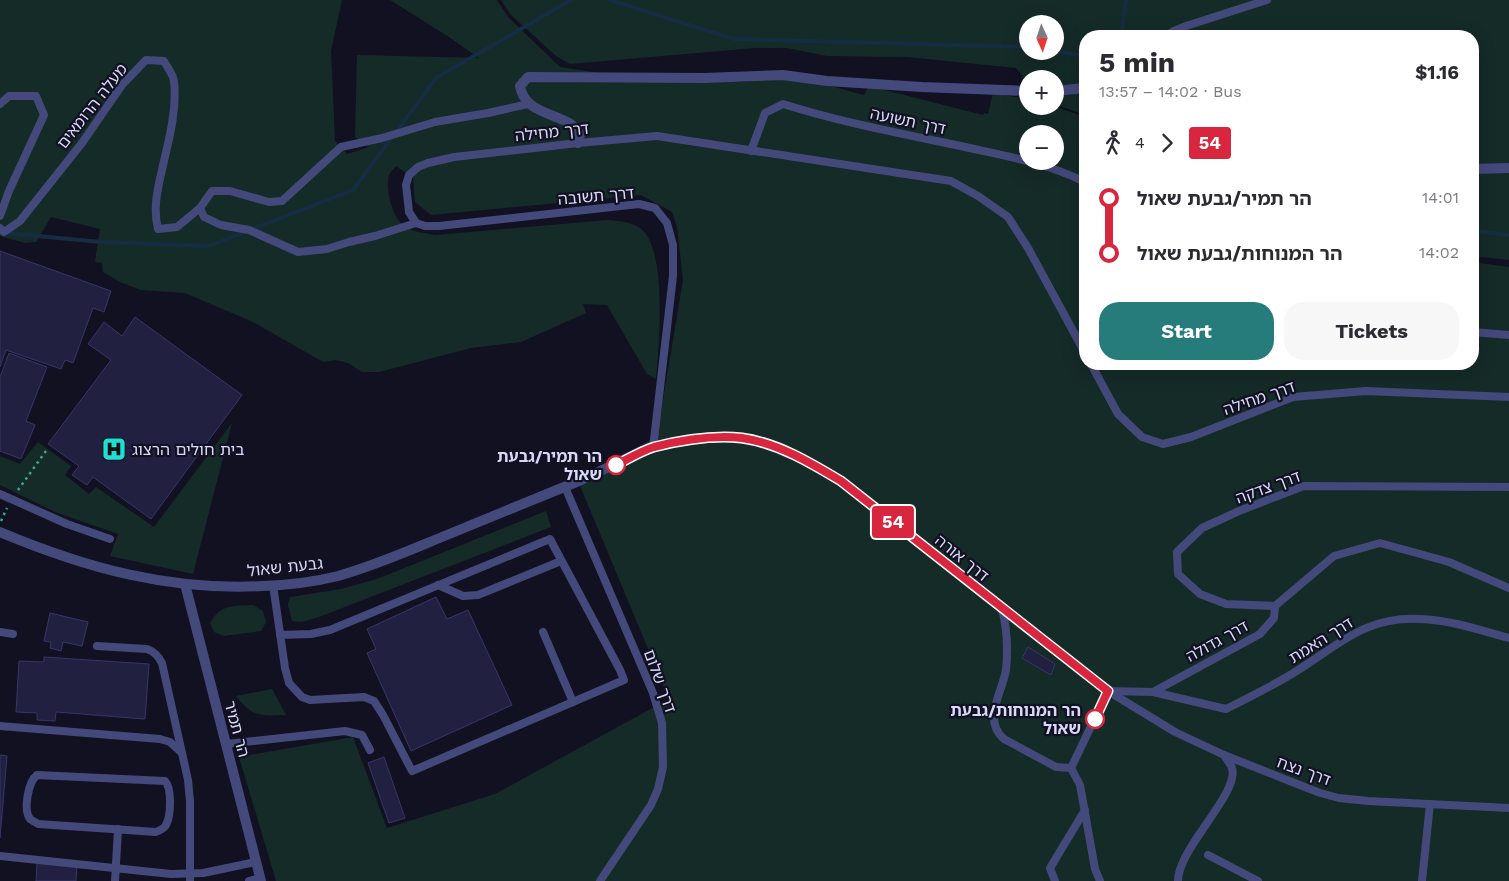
<!DOCTYPE html>
<meta charset="utf-8">
<style>
body{margin:0;font-family:"Work Sans","Noto Sans Hebrew",sans-serif;background:#f7f7f7;color:#2b2b33;height:100vh;display:flex;flex-direction:column;font-size:19px;white-space:nowrap}
*{box-sizing:border-box;margin:0}
p{font-size:16px;color:#7c7c81}
.icon{flex:none;width:28px;height:28px;fill:none;stroke:currentColor;stroke-width:2;stroke-linecap:round;stroke-linejoin:round}
.map{position:relative;flex:1;overflow:hidden}
.sheet{position:absolute;left:1079px;top:30px;width:400px;height:340px;display:flex;flex-direction:column;background:#fff;border-radius:20px;box-shadow:0 5px 20px #0002}
.sheet>*{flex:none}
.badge{padding:0 10px;border-radius:4px;font-size:18px;line-height:32px}
.needle{width:32px;rotate:177deg}
.tools{position:absolute;left:1019px;top:15px;display:grid;gap:10px}
.tools a{display:grid;place-items:center;width:45px;height:45px;border-radius:50%;background:#fff;box-shadow:0 5px 20px #0002;font-size:25px}
.map>.badge{position:absolute;translate:-50% -50%;box-shadow:0 0 0 2px #fff}
.legs{display:flex;align-items:center;gap:8px;height:55px;padding:0 20px;font-size:16px}
.legs p{margin-inline-start:auto}
.overview{display:flex;align-items:center;justify-content:space-between;height:85px;padding:0 20px}
h1{font-size:28px;font-weight:700;line-height:38px}
.button{display:flex;gap:10px;margin-top:auto;padding:10px 20px}
.button a{flex:1;height:58px;border-radius:20px;background:#267c7b;color:#fff;font-size:20px;font-weight:700;line-height:58px;text-align:center}
.button a+a{background:#f7f7f7;color:#2b2b33}
ul{padding:0 20px;list-style:none}
li{display:flex;align-items:center;gap:18px;height:55px;font-size:19px}
li i{display:grid;place-items:center;width:8px;height:100%;margin:0 6px;background:currentColor}
li i::after{content:'';width:12px;height:12px;margin:-6px;border:4px solid;border-radius:50%;background:#fff}
li p{margin-inline-start:auto}
li:first-child i{background:linear-gradient(#0000 50%,currentColor 0)}
li:last-child i{background:linear-gradient(currentColor 50%,#0000 0)}
.map>svg:first-child{display:block}
</style>
<div class="map">
<svg width="1509" height="881" viewBox="0 0 1509 881">
<rect width="100%" height="100%" fill="#121122"/>
<g fill="#152b27" fill-rule="evenodd">
<path d="M0 0H342L331 51 335 141 347 154 369 147 355 137 357 55 479 58 449 37 390 0H497L508 17 560 67 639 79 741 82C758 82 774 76 791 78 816 81 841 89 864 95L869 86 983 115 984 113 988 114 993 93 1027 99 1028 106H1053L1085 117V364H1472L1473 262 1509 267V881H276L239 757 353 737 387 828 495 794 669 699 578 481 657 436 683 280 677 227 672 212 641 195 431 215 415 202 413 178 396 166C394 169 390 172 389 175 385 188 392 216 402 224 411 232 424 233 436 235L607 220C618 221 630 221 640 228 668 248 659 347 656 379L647 374 607 305 583 304 586 313 521 342 471 348 379 372H362L348 363 335 360 323 362 253 322 185 293 141 290 120 282 103 272 102 263 95 262 100 229 51 217 36 242 25 243 0 236ZM1028 134H1055V161H1028Z"/>
<path d="M501 0H1509V260L1473 256 1472 36H1085V115L1055 104V79H1028L1027 82 1016 68 908 57 827 56 787 48H754L570 64 556 56 511 15ZM1028 24H1055V51H1028Z"/>
<polygon points="232,423 193,574 110,556 118,534 55,512 0,485 0,456 20,464 38,442 71,466 65,475 89,494 96,487 154,527"/>
<polygon points="546,511 551,527 319,617 302,622 292,621 288,605 290,597 341,589 377,579"/>
<path d="M253 605 263 611 266 622 261 631 224 636 214 632 210 623C221 604 233 606 253 605Z"/>
<path d="M272 689 286 715C261 716 252 717 236 696Z"/>
</g>
<g fill="none" stroke-linecap="round" stroke-linejoin="round">
<g stroke="#152d43" stroke-width="4">
<polyline points="610,0 734,39 1028,47"/>
<polyline points="1121,36 1126,0"/>
<polyline points="1054,51 1085,56"/>
<polyline points="1472,231 1509,235"/>
<polyline points="5,233 101,242 209,246 353,190 436,78 571,0"/>
</g>
</g>
<g fill="#222041" stroke="#373569">
<polygon points="0,251 111,291 104,312 93,308 73,363 65,360 61,369 6,350 0,367"/>
<polygon points="135,317 242,395 151,519 93,477 87,485 72,475 79,466 48,444 111,360 88,344 104,322 122,336"/>
<polygon points="9,353 47,367 26,421 35,425 21,459 0,451 0,377"/>
<polygon points="436,597 447,619 468,610 512,705 411,751 367,653 376,649 367,629"/>
<polygon points="50,613 88,622 82,646 63,642 61,651 50,648 51,642 44,641"/>
<polygon points="1028,647 1055,664 1051,675 1022,658"/>
<polygon points="44,657 149,664 145,719 56,712 55,721 37,720 37,713 16,712 19,661 44,662"/>
<polygon points="0,755 7,756 0,838"/>
<polygon points="384,757 405,818 389,823 368,763"/>
<polygon points="37,863 77,865 76,881 36,881"/>
</g>
<g fill="none" stroke-linecap="round" stroke-linejoin="round">
<g stroke="#40a690" stroke-width="2.5" stroke-dasharray="2.5 4" stroke-linecap="butt">
<polyline points="18,490 46,451"/>
<polyline points="1,521 7,508"/>
</g>
<g stroke="#43497b" stroke-width="8">
<polyline points="1166,36 1174,31 1186,26 1267,0"/>
<polyline points="0,104 9,96 36,96 44,115 9,191 0,216"/>
<path d="M751 151 765 113 783 104C843 123 904 134 965 147 1006 156 1047 163 1085 182"/>
<polyline points="416,223 409,212 406,185 409,175 418,167 428,163 454,157 578,143 657,136 951,181 978,196 1008,217 1028,248 1085,353"/>
<polyline points="416,223 375,236 349,242 327,249 298,252 249,230 221,225 204,217 200,208 212,191 230,191 269,202 282,201 341,147 382,138 435,122 488,113 528,104"/>
<polyline points="416,223 425,226 439,226 639,204 655,208 667,223 673,245 673,276 653,448"/>
<path d="M0 228 4 232 20 221 82 143 122 85 146 60 164 61C167 67 173 74 174 81 177 107 170 136 164 161 159 184 152 206 158 229L177 227 200 208"/>
<polyline points="1472,332 1509,335"/>
<polyline points="1091,364 1118,414 1142,437 1163,444 1191,437 1293,397 1366,391 1509,397"/>
<polyline points="565,487 653,693 662,723 663,767 658,789 651,805 600,881"/>
<polyline points="0,494 67,524 110,539"/>
<polyline points="273,585 285,668 289,683 302,697 310,700 364,697 374,701 383,715 412,771 624,680 620,670 550,539 330,630 311,634 280,635"/>
<polyline points="438,585 463,596 478,595 561,561"/>
<polyline points="1275,606 1226,604 1200,594 1178,574 1177,552 1202,528 1239,511 1304,486 1509,487"/>
<path d="M1002 609C1007 628 1008 650 1006 670 1002 693 982 720 1004 739L1056 767 1071 768"/>
<polyline points="0,632 13,634"/>
<polyline points="543,632 573,702"/>
<path d="M97 646 147 649C155 652 158 656 162 663L188 780 190 801V881"/>
<polyline points="1108,691 1153,692 1260,634 1274,618 1275,606 1334,556 1380,543 1449,562 1509,588"/>
<polyline points="1108,691 1175,732 1224,755 1320,793 1339,798 1368,801 1509,808"/>
<path d="M1153 692 1226 709C1248 698 1270 687 1290 675 1336 648 1362 616 1420 619 1451 620 1479 630 1509 638"/>
<polyline points="0,726 160,739 170,742 181,752"/>
<polyline points="226,744 345,731 362,735 370,750"/>
<polyline points="1071,768 1080,785 1095,869 1100,881"/>
<polyline points="1071,768 1108,691"/>
<path d="M37 775 165 781C172 788 171 816 166 825 164 829 160 830 156 832L38 824C37 823 31 820 30 819 23 810 28 782 37 775Z"/>
<polyline points="1208,855 1258,881"/>
<polyline points="0,856 171,874 203,873 256,862"/>
<polyline points="115,881 118,829"/>
<polyline points="249,881 260,878"/>
<polyline points="1055,881 1050,868 1085,810"/>
<path d="M1178 881C1178 848 1240 793 1232 768 1231 764 1226 759 1224 755"/>
<polyline points="1422,881 1430,804"/>
</g>
<g stroke="#43497b" stroke-width="10">
<polyline points="1055,91 1085,88"/>
<path d="M578 143 580 134C577 130 573 125 569 123 550 112 524 111 520 86L528 77 704 78 783 75 827 81 922 87 1028 91"/>
<polyline points="1472,169 1509,168"/>
<path d="M0 532C86 568 169 591 263 586 288 585 314 582 338 576 374 566 408 551 442 537 486 519 530 501 574 483 600 472 625 458 651 448 675 439 718 435 744 439 779 445 811 463 841 481L1108 691"/>
<polyline points="185,584 261,881"/>
</g>
</g>
<g fill="none" stroke-linecap="round" stroke-linejoin="round">
<g stroke="#fff" stroke-width="11">
<path id="line-1" d="M616 465C628 459 641 451 654 447 682 440 714 435 742 438 778 443 811 463 841 481L1108 691 1095 719"/>
</g>
<use href="#line-1" stroke="#d7263d" stroke-width="8"/>
</g>
<defs>
<g id="hospital-square" transform="scale(1.25)"><rect x="-9" y="-9" width="18" height="18" rx="4" fill="#1fded4" stroke="#121122"/><path d="M-5-5h3v3.5h4V-5h3V5h-3V1.5h-4V5h-3Z" fill="#111"/></g>
</defs>
<g fill-rule="evenodd">
<use href="#hospital-square" x="114" y="449"/>
</g>
<g fill="#fff" stroke="#d7263d" stroke-width="2.5">
<circle cx="616" cy="465" r="9"/>
<circle cx="1095" cy="719" r="9"/>
</g>
<g text-anchor="middle" dominant-baseline="central" stroke-width="4.5" stroke-linejoin="round" paint-order="stroke">
<g font-size="16" fill="#d8d9f9" stroke="#121122">
<text transform="translate(92 106) rotate(-52)">מעלה הרומאים</text>
<text transform="translate(908 121) rotate(12)">דרך תשועה</text>
<text transform="translate(552 132) rotate(-6)">דרך מחילה</text>
<text transform="translate(596 196) rotate(-5)">דרך תשובה</text>
<text transform="translate(1259 398) rotate(-19)">דרך מחילה</text>
<text transform="translate(1268 487) rotate(-20)">דרך צדקה</text>
<text transform="translate(962 558) rotate(39)">דרך אורה</text>
<text transform="translate(285 567) rotate(-6)">גבעת שאול</text>
<text transform="translate(1321 640) rotate(-32)">דרך האמת</text>
<text transform="translate(1217 641) rotate(-29)">דרך גדולה</text>
<text transform="translate(660 681) rotate(70)">דרך שלום</text>
<text transform="translate(237 729) rotate(75)">הר תמיר</text>
<text transform="translate(1304 771) rotate(20)">דרך נצח</text>
</g>
<g font-size="16" fill="#d8d9f9" stroke="#121122" text-anchor="start">
<text x="132" y="449">בית חולים הרצוג</text>
</g>
<g font-size="16" font-weight="bold" fill="#d8d9f9" stroke="#121122" text-anchor="end">
<text x="602" y="456">הר תמיר/גבעת<tspan x="602" dy="18">שאול</tspan></text>
<text x="1081" y="710">הר המנוחות/גבעת<tspan x="1081" dy="18">שאול</tspan></text>
</g>
</g>
</svg>
<div class="tools">
<a><svg class="needle" viewBox="-14 -14 28 28"><path d="M0-13l5 13h-10z" fill="#e53935"/><path d="M0 13l5-13h-10z" fill="#7c7c81"/></svg></a>
<a>+</a>
<a>−</a>
</div>
<b class="badge" style="left:893px;top:522px;background:#d7263d;color:#fff">54</b>
<section class="sheet">
<div class="overview"><div><h1>5 min</h1><p>13:57 – 14:02 · Bus</p></div><b>$1.16</b></div>
<div class="legs"><svg class="icon" aria-label="walk" viewBox="0 0 24 24"><circle cx="13" cy="4" r="2"/><path d="M13 8l-2 6 4 7M11 14l-3 7M7 12l3-4h3l4 4"/></svg>4<svg class="icon" aria-label="forward" viewBox="0 0 24 24"><path d="M9 5l7 7-7 7"/></svg><b class="badge" style="background:#d7263d;color:#fff">54</b></div>
<ul>
<li><i style="color:#d7263d"></i><b>הר תמיר/גבעת שאול</b><p>14:01</p></li>
<li><i style="color:#d7263d"></i><b>הר המנוחות/גבעת שאול</b><p>14:02</p></li>
</ul>
<div class="button"><a>Start</a><a>Tickets</a></div>
</section>
</div>
